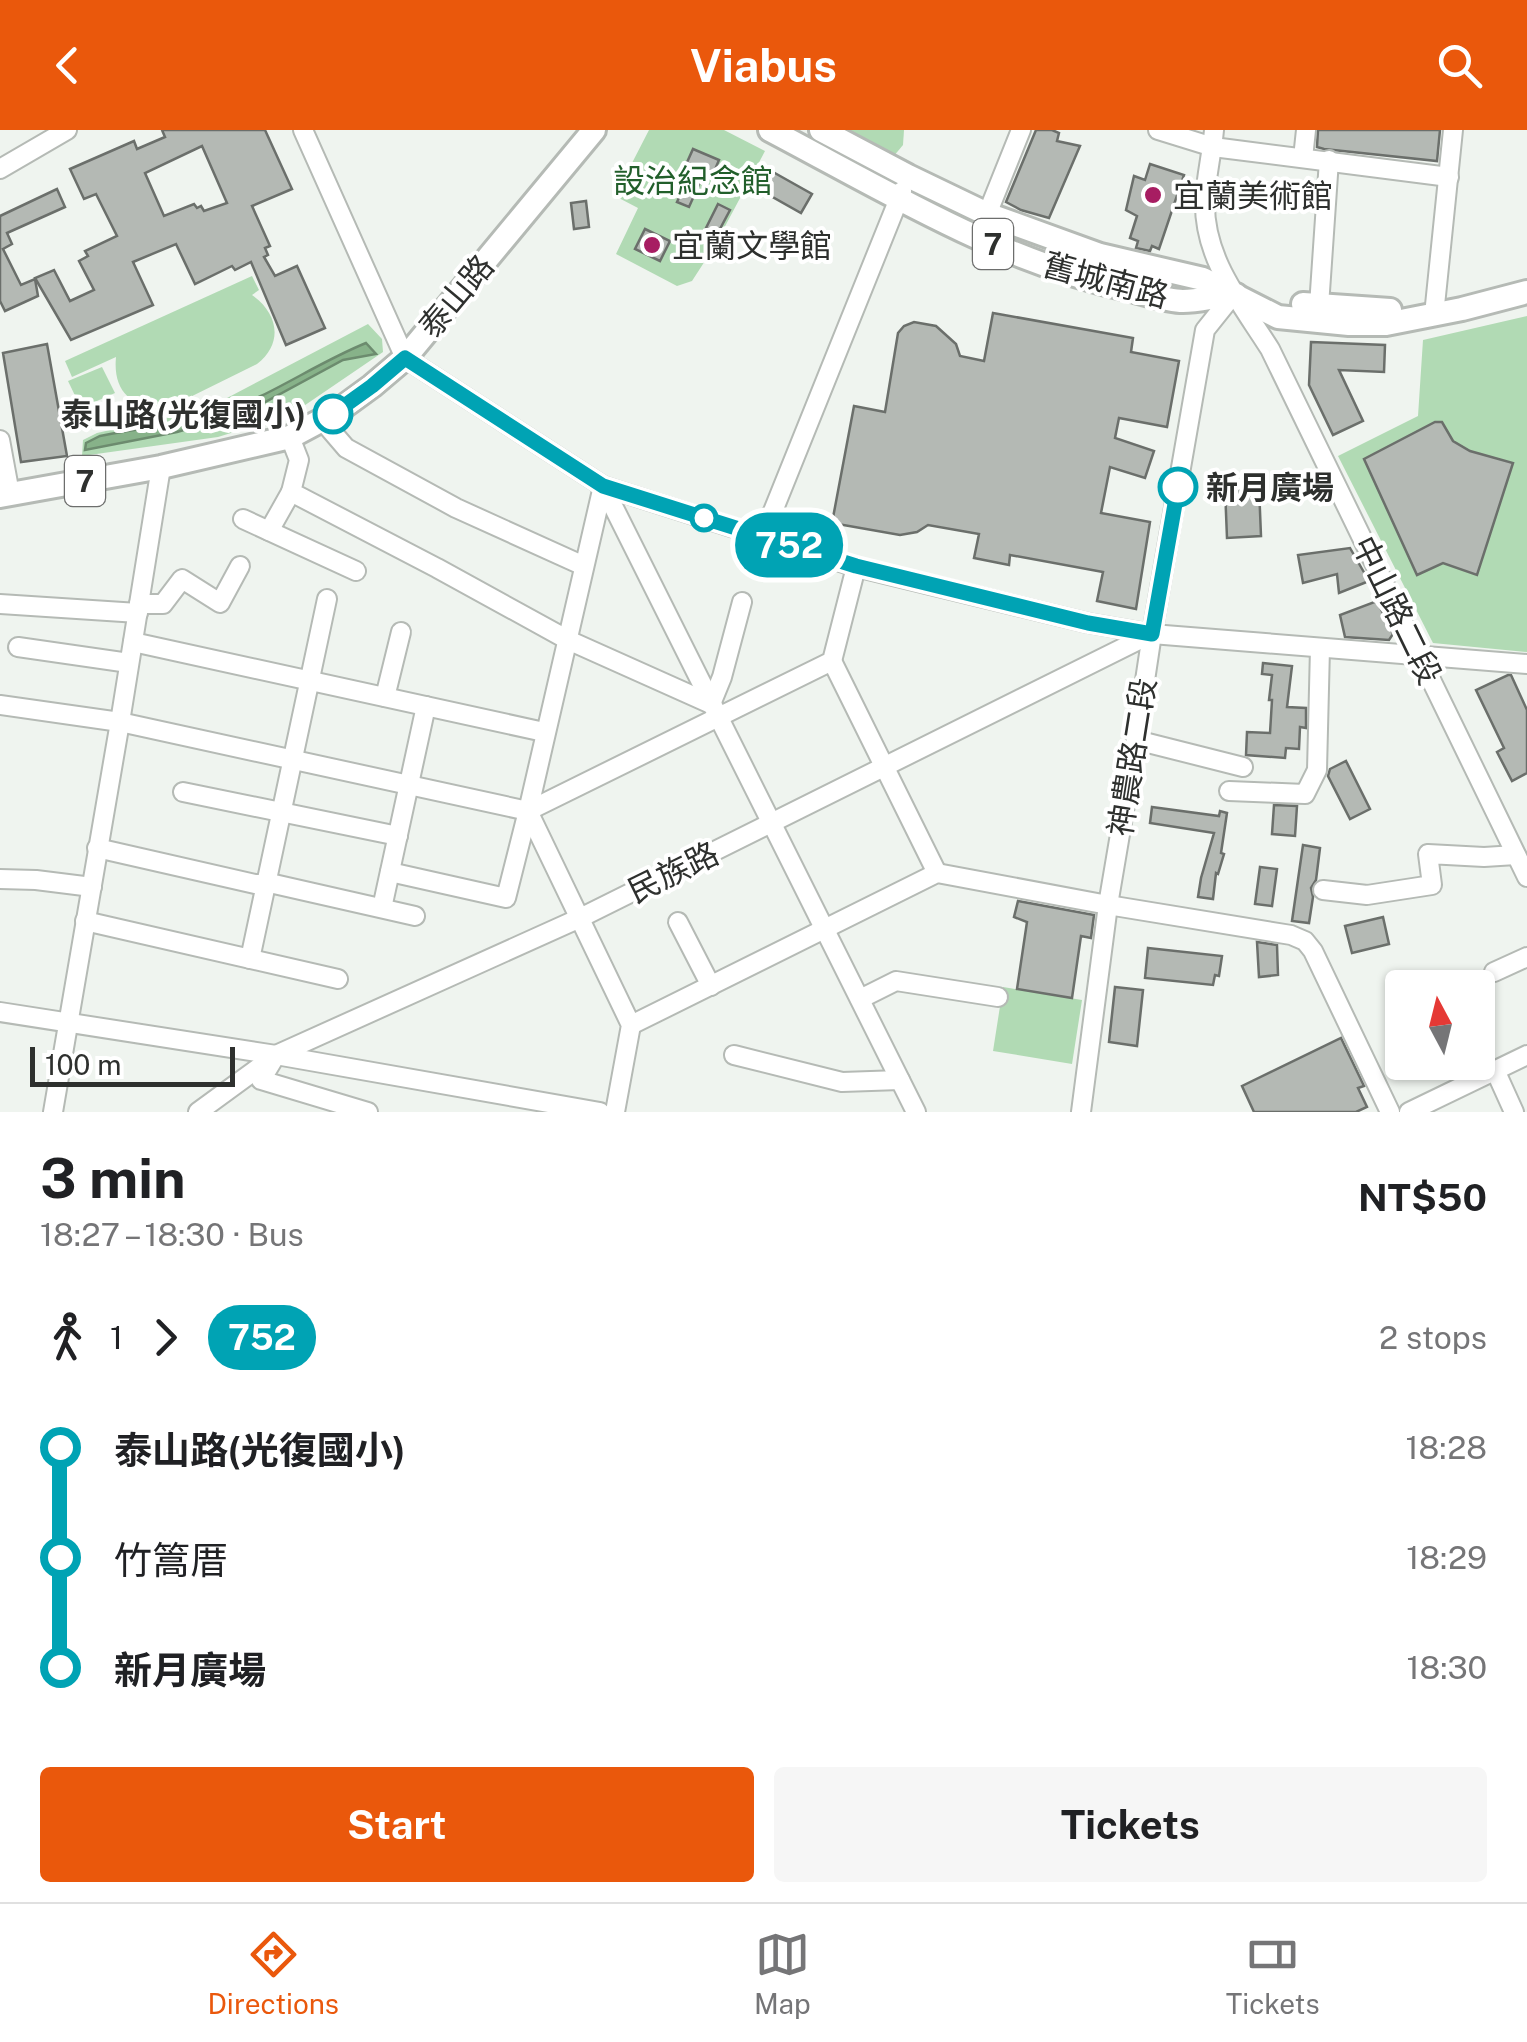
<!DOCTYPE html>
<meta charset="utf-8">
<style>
body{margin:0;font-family:"Public Sans","Noto Sans TC",sans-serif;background:#f6f6f6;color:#202124;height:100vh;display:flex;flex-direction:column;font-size:38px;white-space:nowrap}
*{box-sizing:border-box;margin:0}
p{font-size:32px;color:#757577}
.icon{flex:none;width:55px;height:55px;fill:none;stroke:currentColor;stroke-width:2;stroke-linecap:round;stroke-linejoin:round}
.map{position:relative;height:982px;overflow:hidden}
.drawer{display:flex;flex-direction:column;background:#fff;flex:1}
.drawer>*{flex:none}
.badge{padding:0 20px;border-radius:32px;font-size:35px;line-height:65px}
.needle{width:65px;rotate:353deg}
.tools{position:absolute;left:1385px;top:840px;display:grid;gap:20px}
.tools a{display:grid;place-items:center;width:110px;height:110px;border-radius:10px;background:#fff;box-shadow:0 2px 8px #0004;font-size:50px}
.scale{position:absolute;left:30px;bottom:25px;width:205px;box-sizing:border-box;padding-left:10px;border:5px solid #2e302e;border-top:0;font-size:28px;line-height:35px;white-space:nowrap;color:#2e302e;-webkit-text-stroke:8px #fff;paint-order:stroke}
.map>.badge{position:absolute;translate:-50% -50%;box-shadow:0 0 0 5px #fff}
.legs{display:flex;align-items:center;gap:15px;height:110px;padding:0 40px;font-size:32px}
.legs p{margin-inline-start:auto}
.head{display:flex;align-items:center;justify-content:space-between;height:170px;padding:0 40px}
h1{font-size:55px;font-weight:700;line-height:75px}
.cta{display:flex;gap:20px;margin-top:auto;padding:20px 40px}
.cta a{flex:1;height:115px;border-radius:10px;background:#ea580c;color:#fff;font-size:40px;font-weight:700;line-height:115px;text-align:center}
.cta a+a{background:#f6f6f6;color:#202124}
ul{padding:0 40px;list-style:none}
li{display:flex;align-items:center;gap:35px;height:110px;font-size:38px}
li i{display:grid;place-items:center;width:15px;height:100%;margin:0 12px;background:currentColor}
li i::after{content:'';width:25px;height:25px;margin:-12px;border:8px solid;border-radius:50%;background:#fff}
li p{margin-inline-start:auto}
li:first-child i{background:linear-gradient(#0000 50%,currentColor 0)}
li:last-child i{background:linear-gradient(currentColor 50%,#0000 0)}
header{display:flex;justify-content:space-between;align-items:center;height:130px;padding:0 40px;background:#ea580c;color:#fff;font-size:45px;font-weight:700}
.dock{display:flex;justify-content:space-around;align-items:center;height:140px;border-top:2px solid #e0e0e0;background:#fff;font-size:28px;color:#757577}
.dock a{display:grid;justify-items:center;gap:5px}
.dock .active{color:#ea580c}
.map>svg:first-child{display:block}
</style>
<header><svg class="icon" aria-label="back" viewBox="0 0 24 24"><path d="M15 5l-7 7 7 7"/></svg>Viabus<svg class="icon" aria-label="search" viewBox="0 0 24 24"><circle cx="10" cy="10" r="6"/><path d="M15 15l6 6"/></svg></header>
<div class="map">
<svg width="1527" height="982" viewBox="0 0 1527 982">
<rect width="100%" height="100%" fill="#eff4ef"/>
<g fill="#b1dab4">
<polygon points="649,0 724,0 765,21 714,117 692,151 677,156 616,124 638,78 615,66"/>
<polygon points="847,0 904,0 903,15 893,27"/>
<path d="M252 146 259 160 252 165C278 183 284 213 257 234L176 274C139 283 112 267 116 227L72 247 65 231Z"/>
<polygon points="1527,186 1527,522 1433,513 1338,326 1418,286 1423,210"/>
<polygon points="368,194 382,209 383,222 292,284 218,307 82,326 83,310 97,303 208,278"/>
<polygon points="102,237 115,263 81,278 68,251"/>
<polygon points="1003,857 1082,870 1072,934 993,921"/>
</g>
<path fill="#87b289" stroke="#6c8b6e" stroke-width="2.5" d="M366 213 376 224 343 230 245 283 177 302 85 320 86 313 100 306C154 296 211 289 261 266 296 249 329 228 366 213Z"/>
<g fill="#b4b9b4" stroke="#6b6f6b" stroke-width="2.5" fill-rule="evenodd">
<path d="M162 0H265L292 59 252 76 270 116 265 118 268 125 264 127 275 146 297 136 325 198 286 215 251 132 235 140 232 136 195 154 176 114 133 132 153 175 71 210 35 148 54 140 70 171 94 160 79 131 88 126 85 121 117 106 96 64 84 69 70 39 134 11 137 19 165 7ZM202 16 227 73 204 81 201 76 197 78 194 74 164 86 145 43Z"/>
<polygon points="1036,0 1052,0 1059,3 1057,11 1080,16 1049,88 1021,80 1006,72"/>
<polygon points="1318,0 1440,0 1437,31 1324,19 1317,17"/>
<polygon points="693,19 719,30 714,42 706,39 689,77 677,72 682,61 652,48 656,38 680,48"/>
<polygon points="1150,34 1184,45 1159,119 1152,116 1150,121 1136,118 1138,111 1130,108 1137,86 1126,80 1134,46 1145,50"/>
<polygon points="773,42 812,64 801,83 762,61"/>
<polygon points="57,59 65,77 7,103 12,114 3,119 21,155 35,149 38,166 5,181 0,171 0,86"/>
<polygon points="586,71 589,97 574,99 571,73"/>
<polygon points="718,74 730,80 713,112 702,106"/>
<polygon points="645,99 670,111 660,131 635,119"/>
<polygon points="993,183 1133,208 1131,222 1179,231 1167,297 1119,288 1115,308 1154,321 1145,348 1110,337 1101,383 1150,392 1136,479 1097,471 1103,442 1010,425 1009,435 974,428 979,404 928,395 917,402 900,405 832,393 854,276 885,282 898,203 904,196 914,192 936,196 956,214 960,226 984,231"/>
<polygon points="1311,212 1385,215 1384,242 1339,240 1363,291 1333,305 1309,255"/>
<polygon points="47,214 67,326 21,332 3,223"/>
<polygon points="1435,292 1442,292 1453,311 1470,321 1513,333 1477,445 1443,433 1417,445 1364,329"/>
<polygon points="1259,357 1261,406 1227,408 1225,358"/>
<polygon points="1350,418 1369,451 1339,463 1337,444 1303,453 1298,425"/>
<polygon points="1377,471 1393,504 1389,510 1345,507 1340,485"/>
<polygon points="1263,533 1292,536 1287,577 1306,578 1306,598 1300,597 1299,619 1286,618 1285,628 1246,625 1247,602 1270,603 1272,570 1269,570 1272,545 1262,544"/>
<polygon points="1508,545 1511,545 1527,580 1527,643 1512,651 1497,622 1504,618 1476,560"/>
<polygon points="1346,631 1370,679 1350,689 1328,646 1330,639"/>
<polygon points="1274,675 1297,676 1295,706 1272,704"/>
<polygon points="1152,677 1219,686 1220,681 1227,683 1221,723 1224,724 1218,744 1216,743 1213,769 1198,767 1201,748 1214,703 1150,693"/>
<polygon points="1303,715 1320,718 1316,750 1311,758 1313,767 1309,793 1292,791"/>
<polygon points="1260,737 1277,739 1272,776 1255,774"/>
<polygon points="1018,771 1094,785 1091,808 1081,806 1072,868 1017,859 1027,792 1014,787"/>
<polygon points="1383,787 1389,814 1352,823 1345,796"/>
<polygon points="1257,812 1277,815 1278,845 1259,847"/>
<polygon points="1148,818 1222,826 1219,846 1215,845 1213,855 1145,848"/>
<polygon points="1115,857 1143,860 1137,916 1109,912"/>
<polygon points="1341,908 1364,956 1358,958 1367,977 1356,982 1254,982 1242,956"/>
</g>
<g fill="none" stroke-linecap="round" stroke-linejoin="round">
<g stroke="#b5bab5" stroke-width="22">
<g id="minor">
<polyline points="303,0 405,228 603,356 856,437 1088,493 1152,504 1527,534"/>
<polyline points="1158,0 1213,17 1449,47"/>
<path d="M1214 0C1212 23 1206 47 1205 70 1203 128 1241 173 1270 219L1527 747"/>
<polyline points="1303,28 1306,0"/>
<polyline points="0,39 67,0"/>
<polyline points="984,92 1021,0"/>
<polyline points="1319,176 1329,30"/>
<polyline points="1434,185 1453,0"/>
<polyline points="322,290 346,318 456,378 584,436"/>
<polyline points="290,307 299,330 291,362 437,438 568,510 711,574 722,547 742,472"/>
<polyline points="0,310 10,364"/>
<polyline points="603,356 916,982"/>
<polyline points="603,356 528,681 631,895 615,982"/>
<polyline points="243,389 356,441"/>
<polyline points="269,401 291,362"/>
<polyline points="763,406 902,61"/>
<polyline points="0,474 138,483"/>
<polyline points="139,474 163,474 182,449 220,473 240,436"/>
<polyline points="133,512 544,602"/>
<polyline points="18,517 129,533"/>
<polyline points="832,531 937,743"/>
<polyline points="385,567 401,502"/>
<polyline points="0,575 120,592 528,681 832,531 856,437"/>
<polyline points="1136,610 1243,637"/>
<polyline points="1229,661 1305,664 1317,640 1320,518"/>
<polyline points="183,662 398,706"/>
<polyline points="97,718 255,754 274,754 415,786"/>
<polyline points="390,742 506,768 528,681"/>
<polyline points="0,749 36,750 92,757"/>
<polyline points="1323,760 1367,765 1432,755 1428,724 1484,727 1516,725"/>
<polyline points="382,778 426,576"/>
<polyline points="85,791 338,849"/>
<polyline points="678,792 711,856"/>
<polyline points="250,829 327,469"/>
<polyline points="1494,842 1527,827"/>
<polyline points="860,869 896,851 998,867"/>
<polyline points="0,882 276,925 600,982"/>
<polyline points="631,895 937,743 1108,775 1291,805 1305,811 1313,821 1390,982"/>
<polyline points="734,925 842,952 900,950"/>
<polyline points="273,930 261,950 368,982"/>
<polyline points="1495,940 1514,982"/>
<polyline points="53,982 120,592 161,337"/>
<polyline points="198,982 276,925 580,788 1151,504"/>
<polyline points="1081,982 1108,775 1136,610 1152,504 1205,200 1233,165"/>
<polyline points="1409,982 1527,925"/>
</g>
</g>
<g stroke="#b5bab5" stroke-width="28">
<g id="major">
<path d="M770 0C886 61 1001 132 1131 160 1148 164 1167 171 1183 171 1201 171 1219 165 1236 165"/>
<polyline points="821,0 908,46 987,84 1100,125 1203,149 1278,187 1349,194 1386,194 1462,179 1527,162"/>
<polyline points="1303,174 1390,180"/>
<polyline points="0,366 161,337 290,307 335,283 372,256 405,228 594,0"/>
</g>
</g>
<use href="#minor" stroke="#fff" stroke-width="18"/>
<use href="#major" stroke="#fff" stroke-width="22"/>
</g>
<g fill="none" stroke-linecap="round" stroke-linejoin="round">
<g stroke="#fff" stroke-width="22">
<polyline id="line-1" points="333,284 372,256 405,228 603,356 856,436 1088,493 1152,504 1178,357"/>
</g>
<use href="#line-1" stroke="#00a3b4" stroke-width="15"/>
</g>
<g fill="#a71d62" stroke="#fff" stroke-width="4">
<circle cx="1153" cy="65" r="10"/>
<circle cx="652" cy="115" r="10"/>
</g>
<g fill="#fff" stroke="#00a3b4" stroke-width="5">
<circle cx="333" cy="284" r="18"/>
<circle cx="1178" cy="357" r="18"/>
<circle cx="704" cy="388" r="12"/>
</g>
<g text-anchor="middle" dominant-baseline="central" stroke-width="8" stroke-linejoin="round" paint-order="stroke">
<g fill="#fff" stroke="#6d6e6d" stroke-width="2.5">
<rect x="973" y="89" width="40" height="50" rx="8"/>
<rect x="65" y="326" width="40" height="50" rx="8"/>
</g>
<g font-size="30" font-weight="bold" fill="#2e302e">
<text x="993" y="114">7</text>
<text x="85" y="351">7</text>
</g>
<g font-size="32" fill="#225f2b" stroke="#fff">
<text x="693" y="50">設治紀念館</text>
</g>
<g font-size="32" fill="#2e302e" stroke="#fff" text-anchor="start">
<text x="1173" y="65">宜蘭美術館</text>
<text x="672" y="115">宜蘭文學館</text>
</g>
<g font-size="32" fill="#2e302e" stroke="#fff">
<text transform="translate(1106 150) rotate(15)">舊城南路</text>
<text transform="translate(456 166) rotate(-50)">泰山路</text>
<text transform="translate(1397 480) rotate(64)">中山路二段</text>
<text transform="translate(1132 627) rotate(-81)">神農路二段</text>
<text transform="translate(673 742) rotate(-26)">民族路</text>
</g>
<g font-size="32" font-weight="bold" fill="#2e302e" stroke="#fff" text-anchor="end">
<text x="306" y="284">泰山路(光復國小)</text>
<text x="1206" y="357" text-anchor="start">新月廣場</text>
</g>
</g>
</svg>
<div class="tools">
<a><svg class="needle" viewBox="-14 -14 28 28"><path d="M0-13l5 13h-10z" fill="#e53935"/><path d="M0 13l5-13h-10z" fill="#757577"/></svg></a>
</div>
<div class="scale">100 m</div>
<b class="badge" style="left:789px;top:415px;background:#00a3b4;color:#fff">752</b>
</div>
<section class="drawer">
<div class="head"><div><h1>3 min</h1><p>18:27 – 18:30 · Bus</p></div><b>NT$50</b></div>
<div class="legs"><svg class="icon" aria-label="walk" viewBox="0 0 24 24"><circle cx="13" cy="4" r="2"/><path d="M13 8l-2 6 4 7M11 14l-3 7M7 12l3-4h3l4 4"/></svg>1<svg class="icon" aria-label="forward" viewBox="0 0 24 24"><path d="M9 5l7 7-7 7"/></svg><b class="badge" style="background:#00a3b4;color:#fff">752</b><p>2 stops</p></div>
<ul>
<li><i style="color:#00a3b4"></i><b>泰山路(光復國小)</b><p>18:28</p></li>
<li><i style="color:#00a3b4"></i><span>竹篙厝</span><p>18:29</p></li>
<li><i style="color:#00a3b4"></i><b>新月廣場</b><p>18:30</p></li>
</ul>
<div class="cta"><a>Start</a><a>Tickets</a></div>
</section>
<nav class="dock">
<a class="active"><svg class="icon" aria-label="directions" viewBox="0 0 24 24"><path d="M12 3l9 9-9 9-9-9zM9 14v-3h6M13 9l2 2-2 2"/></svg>Directions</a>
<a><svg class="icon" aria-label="map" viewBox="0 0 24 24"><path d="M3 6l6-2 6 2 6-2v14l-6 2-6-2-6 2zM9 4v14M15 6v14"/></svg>Map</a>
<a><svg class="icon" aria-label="tickets" viewBox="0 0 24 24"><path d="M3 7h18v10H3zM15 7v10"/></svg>Tickets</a>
</nav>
